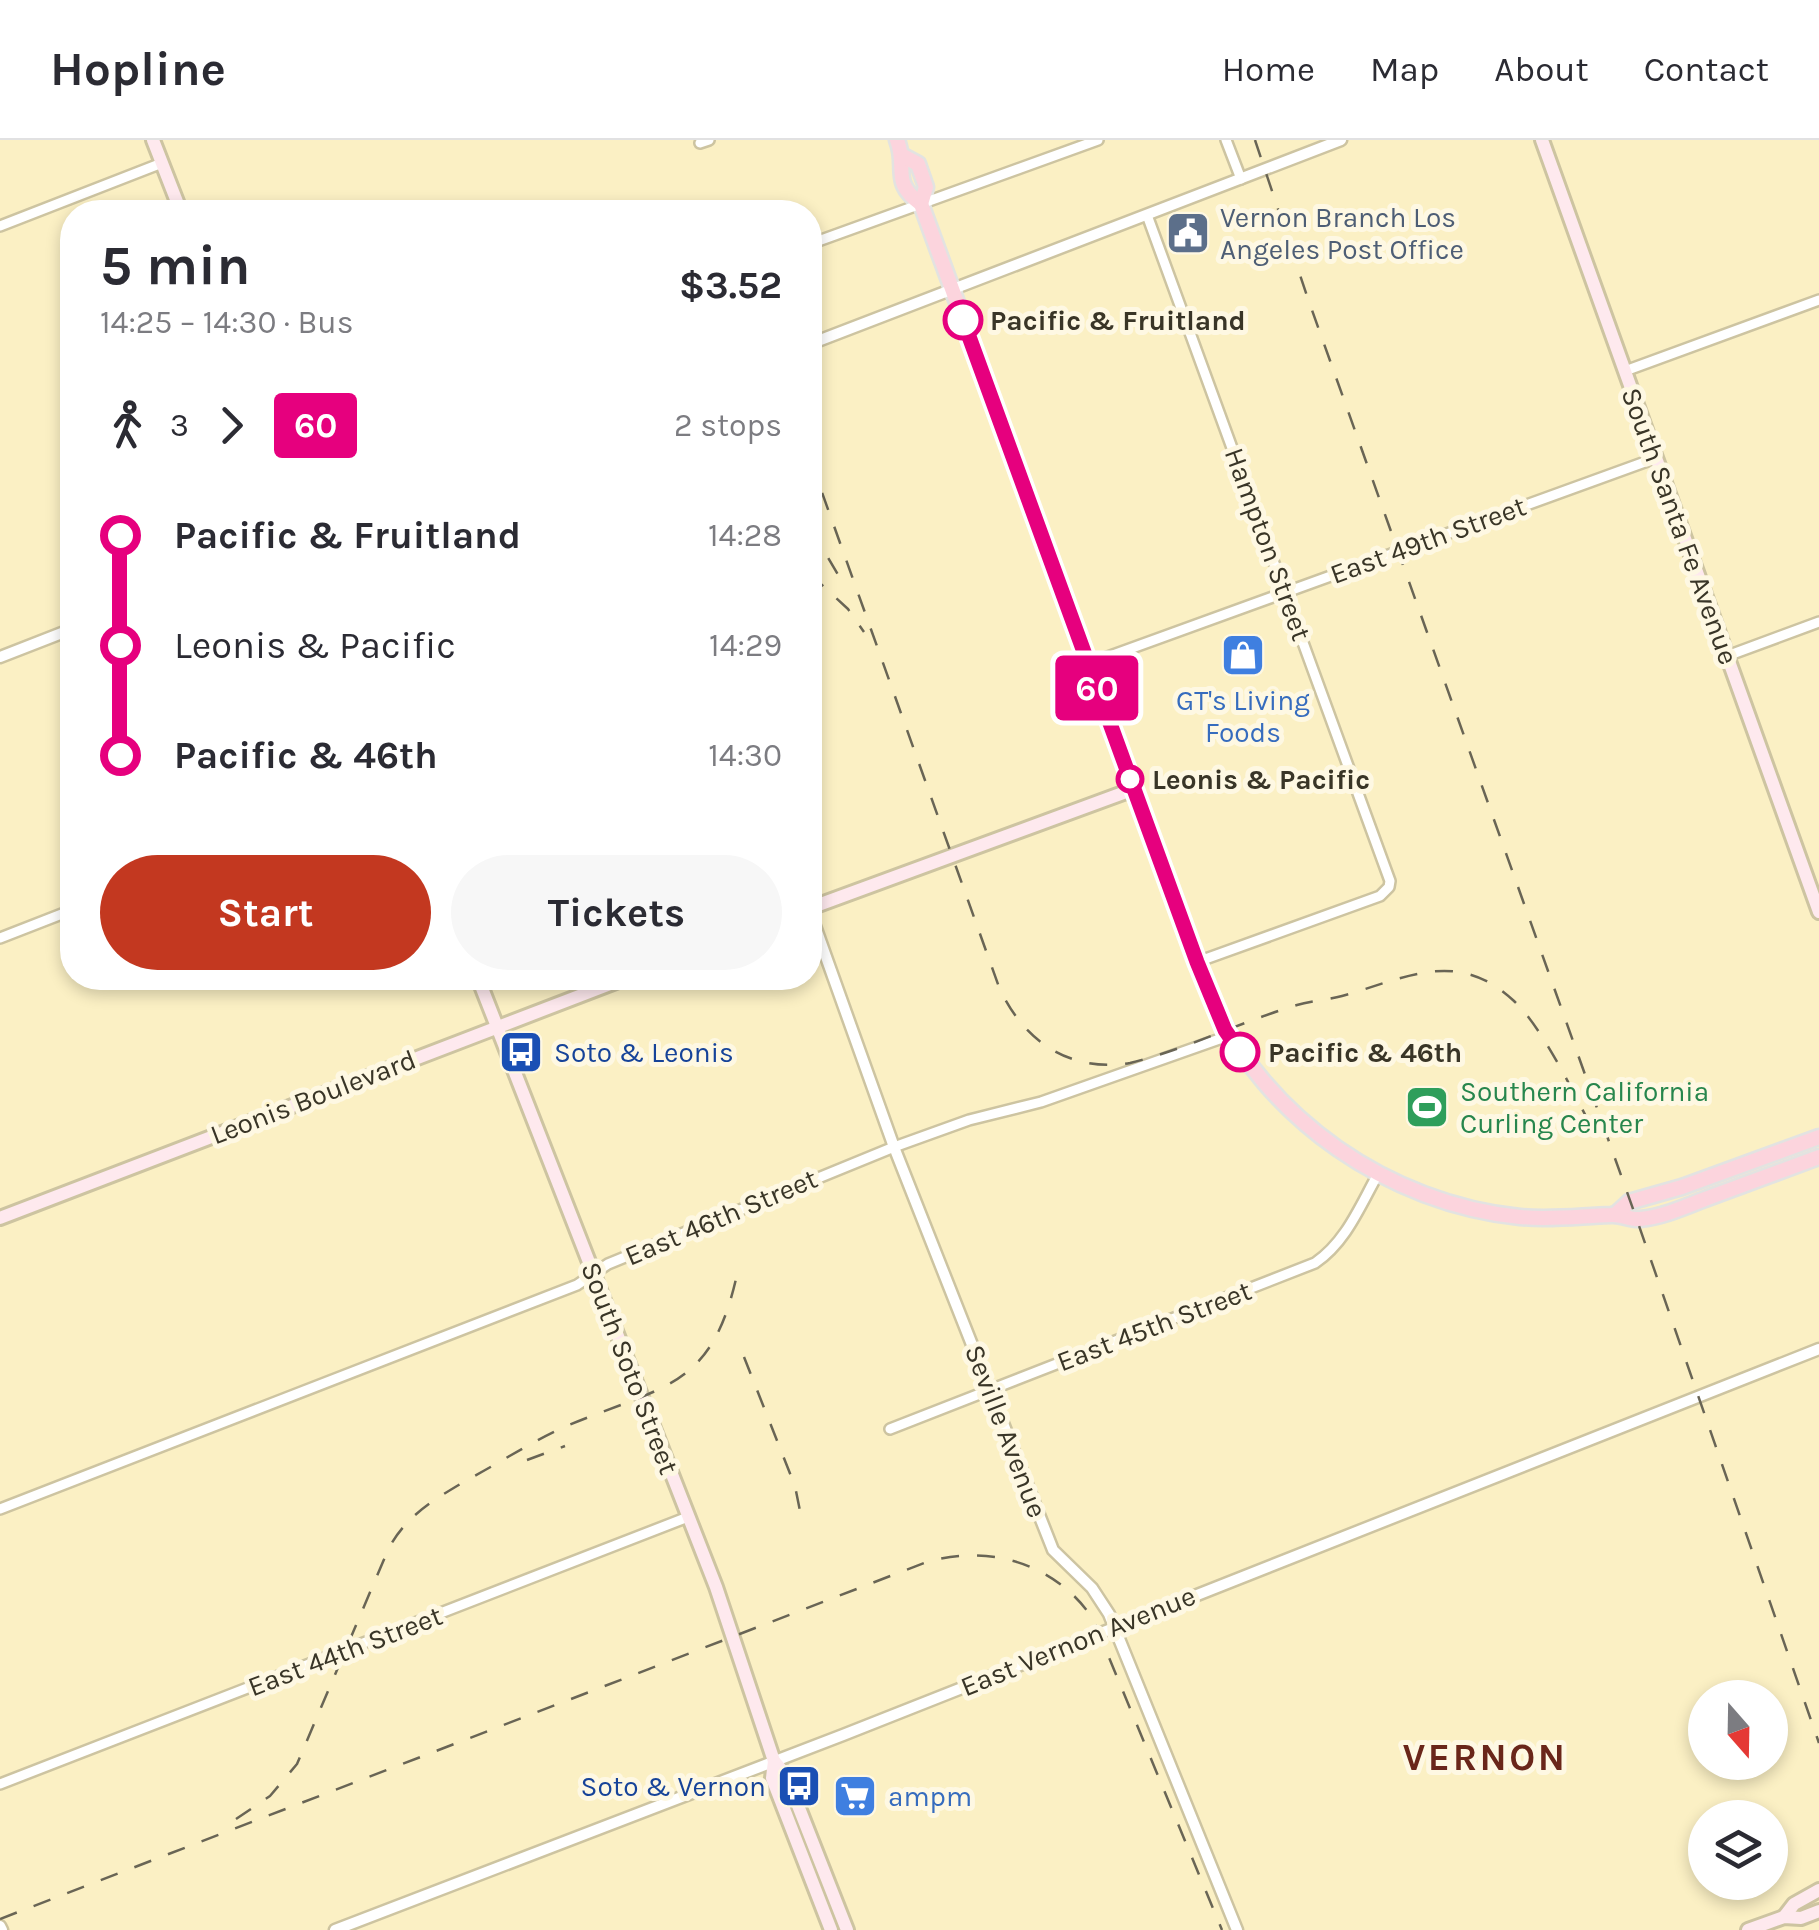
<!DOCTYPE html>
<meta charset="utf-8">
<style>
body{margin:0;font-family:Karla,sans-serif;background:#f7f7f7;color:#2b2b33;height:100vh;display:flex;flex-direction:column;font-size:38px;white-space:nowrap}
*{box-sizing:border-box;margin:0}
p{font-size:32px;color:#7c7c81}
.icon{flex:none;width:55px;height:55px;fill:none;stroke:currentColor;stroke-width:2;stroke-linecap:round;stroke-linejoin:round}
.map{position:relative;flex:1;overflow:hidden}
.sheet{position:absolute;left:60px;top:60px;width:762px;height:790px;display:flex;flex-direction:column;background:#fff;border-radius:40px;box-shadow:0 5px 15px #0003}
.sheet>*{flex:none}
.badge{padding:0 20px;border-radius:8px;font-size:35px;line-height:65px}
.needle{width:65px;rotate:160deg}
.tools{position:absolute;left:1688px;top:1540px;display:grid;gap:20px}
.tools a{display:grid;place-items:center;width:100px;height:100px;border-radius:50%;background:#fff;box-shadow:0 5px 15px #0003;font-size:50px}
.map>.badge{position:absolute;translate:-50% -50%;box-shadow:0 0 0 5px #fff}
.legs{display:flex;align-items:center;gap:15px;height:110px;padding:0 40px;font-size:32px}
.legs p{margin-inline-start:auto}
.headline{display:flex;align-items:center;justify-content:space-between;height:170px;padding:0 40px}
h1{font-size:55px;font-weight:700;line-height:75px}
.primary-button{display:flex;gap:20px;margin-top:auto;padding:20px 40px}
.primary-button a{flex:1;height:115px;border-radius:60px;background:#c33820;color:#fff;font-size:40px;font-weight:700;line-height:115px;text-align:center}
.primary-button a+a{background:#f7f7f7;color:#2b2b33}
ul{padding:0 40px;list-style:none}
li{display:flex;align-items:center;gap:35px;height:110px;font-size:38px}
li i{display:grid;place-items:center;width:15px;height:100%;margin:0 12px;background:currentColor}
li i::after{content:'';width:25px;height:25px;margin:-12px;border:8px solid;border-radius:50%;background:#fff}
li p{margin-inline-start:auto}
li:first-child i{background:linear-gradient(#0000 50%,currentColor 0)}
li:last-child i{background:linear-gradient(currentColor 50%,#0000 0)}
header{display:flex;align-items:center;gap:60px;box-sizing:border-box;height:140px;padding:0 50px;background:#fff;border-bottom:2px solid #e1e1e2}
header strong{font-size:48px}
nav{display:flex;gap:55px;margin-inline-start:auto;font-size:35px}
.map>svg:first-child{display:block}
</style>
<header>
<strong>Hopline</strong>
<nav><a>Home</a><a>Map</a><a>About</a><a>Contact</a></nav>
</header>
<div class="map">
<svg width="1819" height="1790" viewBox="0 0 1819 1790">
<rect width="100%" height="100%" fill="#fef8e3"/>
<path fill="#fbf0c4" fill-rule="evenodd" d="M0 0H1819V1790H0ZM72 72H810V838H72ZM1705 1558H1770V1622H1705ZM1705 1678H1770V1742H1705Z"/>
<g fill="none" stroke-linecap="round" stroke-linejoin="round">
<g stroke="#cdc4a1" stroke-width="14">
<g id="minor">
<polyline points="1226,0 1241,39"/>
<polyline points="700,3 709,0"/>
<polyline points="1147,75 1390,741 1389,747 1380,756 1197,822"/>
<polyline points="0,86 162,23"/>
<polyline points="810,104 1098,0"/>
<polyline points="1625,231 1819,160"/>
<polyline points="1727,516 1819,482"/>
<polyline points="1088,524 1656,318"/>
<polyline points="0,798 72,770"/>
<path d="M890 1289 1315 1123C1346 1102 1360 1066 1378 1034"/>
<polyline points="0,1369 577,1145 608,1124 894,1007 969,980 1041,962 1228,896"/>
<polyline points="0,1644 688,1377"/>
</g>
</g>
<g stroke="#cdc4a1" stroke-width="15">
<g id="tertiary">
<polyline points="810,204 1341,0"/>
<polyline points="0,517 72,489"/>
<polyline points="810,772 894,1007 1053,1410 1092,1448 1109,1474 1237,1790"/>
<polyline points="0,1786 2,1790"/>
<polyline points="335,1790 843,1595 1819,1209"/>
</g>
</g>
<g stroke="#cdc4a1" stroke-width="18">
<g id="secondary">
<polyline points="153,0 181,72"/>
<polyline points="1542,0 1819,772"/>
<polyline points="810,768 1134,649"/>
<polyline points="478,838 716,1447 774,1621 786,1635 847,1790"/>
<polyline points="0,1078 626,838"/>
<polyline points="774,1621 772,1638 831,1790"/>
<polyline points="1784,1777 1794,1764 1819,1750"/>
<polyline points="1748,1790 1784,1777 1801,1778 1819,1771"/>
</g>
</g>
<g stroke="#e3e3e1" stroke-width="19">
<g id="primary">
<path d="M897 0C908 28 890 42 921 64L1212 860C1265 979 1390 1064 1520 1077 1551 1080 1580 1076 1611 1075 1621 1074 1630 1080 1640 1079 1662 1077 1685 1067 1705 1059 1743 1045 1781 1031 1819 1017"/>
<polyline points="903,16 918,24 926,47 921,64"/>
<polyline points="1616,1074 1629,1062 1682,1047 1819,997"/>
</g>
</g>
<use href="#minor" stroke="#fff" stroke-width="9"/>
<use href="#tertiary" stroke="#fff" stroke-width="10"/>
<use href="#secondary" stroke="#fee9ee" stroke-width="12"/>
<use href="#primary" stroke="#fcd4dd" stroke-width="14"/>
<g stroke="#696555" stroke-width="2.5" stroke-dasharray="18 18" stroke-linecap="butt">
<polyline points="1255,0 1308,159 1637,1080 1819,1603"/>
<path d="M810 319 999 847C1023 901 1070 933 1130 923 1187 909 1240 882 1297 865 1311 861 1327 860 1342 856 1404 839 1457 807 1514 861 1542 887 1572 950 1590 984"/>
<polyline points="810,387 843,443"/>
<polyline points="810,434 848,469 864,492"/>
<polyline points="744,1217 795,1346 800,1371"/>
<polyline points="527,1320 565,1306"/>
<path d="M236 1679 270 1656 297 1624 388 1410C405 1376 435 1359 467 1340 501 1322 534 1300 569 1285 668 1244 713 1248 738 1130"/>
<path d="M0 1779 924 1423C987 1403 1056 1423 1093 1479L1222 1790"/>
</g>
</g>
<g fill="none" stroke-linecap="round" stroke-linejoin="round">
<g stroke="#fff" stroke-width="22">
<polyline id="line-1" points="963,180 1197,822 1225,890 1240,912"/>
</g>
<use href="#line-1" stroke="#e6007e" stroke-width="15"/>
</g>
<defs>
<g id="civic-square" transform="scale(2.25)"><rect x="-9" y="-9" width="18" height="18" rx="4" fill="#5c6f8a" stroke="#fef8e3"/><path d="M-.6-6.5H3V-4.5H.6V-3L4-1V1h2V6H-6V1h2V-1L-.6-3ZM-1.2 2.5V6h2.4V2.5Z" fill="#fff"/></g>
<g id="shop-square" transform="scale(2.25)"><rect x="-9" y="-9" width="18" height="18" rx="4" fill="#3f7fe0" stroke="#fef8e3"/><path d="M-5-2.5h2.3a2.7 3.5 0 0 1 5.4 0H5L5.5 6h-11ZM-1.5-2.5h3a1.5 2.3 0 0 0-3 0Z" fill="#fff"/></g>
<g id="bus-square" transform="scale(2.25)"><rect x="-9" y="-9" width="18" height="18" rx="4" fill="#1a4fb4" stroke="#fef8e3"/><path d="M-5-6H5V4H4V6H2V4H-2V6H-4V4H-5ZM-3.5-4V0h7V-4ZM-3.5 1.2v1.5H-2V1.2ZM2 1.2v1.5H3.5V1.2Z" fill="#fff"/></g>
<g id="stadium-square" transform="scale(2.25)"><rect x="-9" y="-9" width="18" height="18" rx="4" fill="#2e9e5b" stroke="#fef8e3"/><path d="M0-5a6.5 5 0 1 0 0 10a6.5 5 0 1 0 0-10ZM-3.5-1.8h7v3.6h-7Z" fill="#fff"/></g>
<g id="supermarket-square" transform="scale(2.25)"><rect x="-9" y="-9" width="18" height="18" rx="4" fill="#3f7fe0" stroke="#fef8e3"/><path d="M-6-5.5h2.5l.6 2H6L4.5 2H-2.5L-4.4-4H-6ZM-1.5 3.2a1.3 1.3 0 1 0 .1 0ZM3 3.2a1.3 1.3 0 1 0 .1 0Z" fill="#fff"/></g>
</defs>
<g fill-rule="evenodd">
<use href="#civic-square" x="1188" y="93"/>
<use href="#shop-square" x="1243" y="515"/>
<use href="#bus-square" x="521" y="912"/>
<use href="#stadium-square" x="1427" y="967"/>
<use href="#bus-square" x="799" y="1646"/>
<use href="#supermarket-square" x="855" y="1656"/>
</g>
<g fill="#fff" stroke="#e6007e" stroke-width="5">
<circle cx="963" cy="180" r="18"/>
<circle cx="1130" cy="639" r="12"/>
<circle cx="1240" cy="912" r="18"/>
</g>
<g text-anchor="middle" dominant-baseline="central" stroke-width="10" stroke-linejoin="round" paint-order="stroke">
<g font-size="28" fill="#4e5e75" stroke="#fef8e3" text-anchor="start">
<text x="1220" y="77">Vernon Branch Los<tspan x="1220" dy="32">Angeles Post Office</tspan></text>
</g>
<g font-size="28" font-weight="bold" fill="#393527" stroke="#fef8e3" text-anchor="start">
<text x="990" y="180">Pacific &amp; Fruitland</text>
<text x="1152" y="639">Leonis &amp; Pacific</text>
<text x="1268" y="912">Pacific &amp; 46th</text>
</g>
<g font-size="28" fill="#393527" stroke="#fef8e3">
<text transform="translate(1680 386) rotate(70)">South Santa Fe Avenue</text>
<text transform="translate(1428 400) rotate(-20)">East 49th Street</text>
<text transform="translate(1268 404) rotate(70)">Hampton Street</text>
<text transform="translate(313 957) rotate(-21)">Leonis Boulevard</text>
<text transform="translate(721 1077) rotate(-23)">East 46th Street</text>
<text transform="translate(1154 1186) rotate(-21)">East 45th Street</text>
<text transform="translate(630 1228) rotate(69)">South Soto Street</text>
<text transform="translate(1006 1291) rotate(69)">Seville Avenue</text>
<text transform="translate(1078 1501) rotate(-22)">East Vernon Avenue</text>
<text transform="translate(345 1511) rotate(-21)">East 44th Street</text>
</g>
<g font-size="28" fill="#366cbe" stroke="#fef8e3">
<text x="1243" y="560">GT's Living<tspan x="1243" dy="32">Foods</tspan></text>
<text x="888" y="1656" text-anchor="start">ampm</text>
</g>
<g font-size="28" fill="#164399" stroke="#fef8e3" text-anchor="start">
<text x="554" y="912">Soto &amp; Leonis</text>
<text x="766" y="1646" text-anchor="end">Soto &amp; Vernon</text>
</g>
<g font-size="28" fill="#27864d" stroke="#fef8e3" text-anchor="start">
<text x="1460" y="951">Southern California<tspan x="1460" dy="32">Curling Center</tspan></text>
</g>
<g font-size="38" font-weight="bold" letter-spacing="2.5" fill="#6a261a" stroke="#fef8e3">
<text x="1485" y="1617">VERNON</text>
</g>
</g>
</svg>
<div class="tools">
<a><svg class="needle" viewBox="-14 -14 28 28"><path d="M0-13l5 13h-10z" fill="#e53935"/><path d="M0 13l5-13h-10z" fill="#7c7c81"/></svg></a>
<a><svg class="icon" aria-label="layers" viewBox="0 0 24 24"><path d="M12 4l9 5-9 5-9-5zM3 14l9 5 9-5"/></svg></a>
</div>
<b class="badge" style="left:1097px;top:548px;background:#e6007e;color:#fff">60</b>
<section class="sheet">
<div class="headline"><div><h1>5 min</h1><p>14:25 – 14:30 · Bus</p></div><b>$3.52</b></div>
<div class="legs"><svg class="icon" aria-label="walk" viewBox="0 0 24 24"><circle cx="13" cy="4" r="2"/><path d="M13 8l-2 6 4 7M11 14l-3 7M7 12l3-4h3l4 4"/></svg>3<svg class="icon" aria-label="forward" viewBox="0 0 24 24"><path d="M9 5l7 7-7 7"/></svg><b class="badge" style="background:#e6007e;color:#fff">60</b><p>2 stops</p></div>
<ul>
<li><i style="color:#e6007e"></i><b>Pacific &amp; Fruitland</b><p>14:28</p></li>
<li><i style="color:#e6007e"></i><span>Leonis &amp; Pacific</span><p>14:29</p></li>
<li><i style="color:#e6007e"></i><b>Pacific &amp; 46th</b><p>14:30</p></li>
</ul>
<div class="primary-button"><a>Start</a><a>Tickets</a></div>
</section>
</div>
